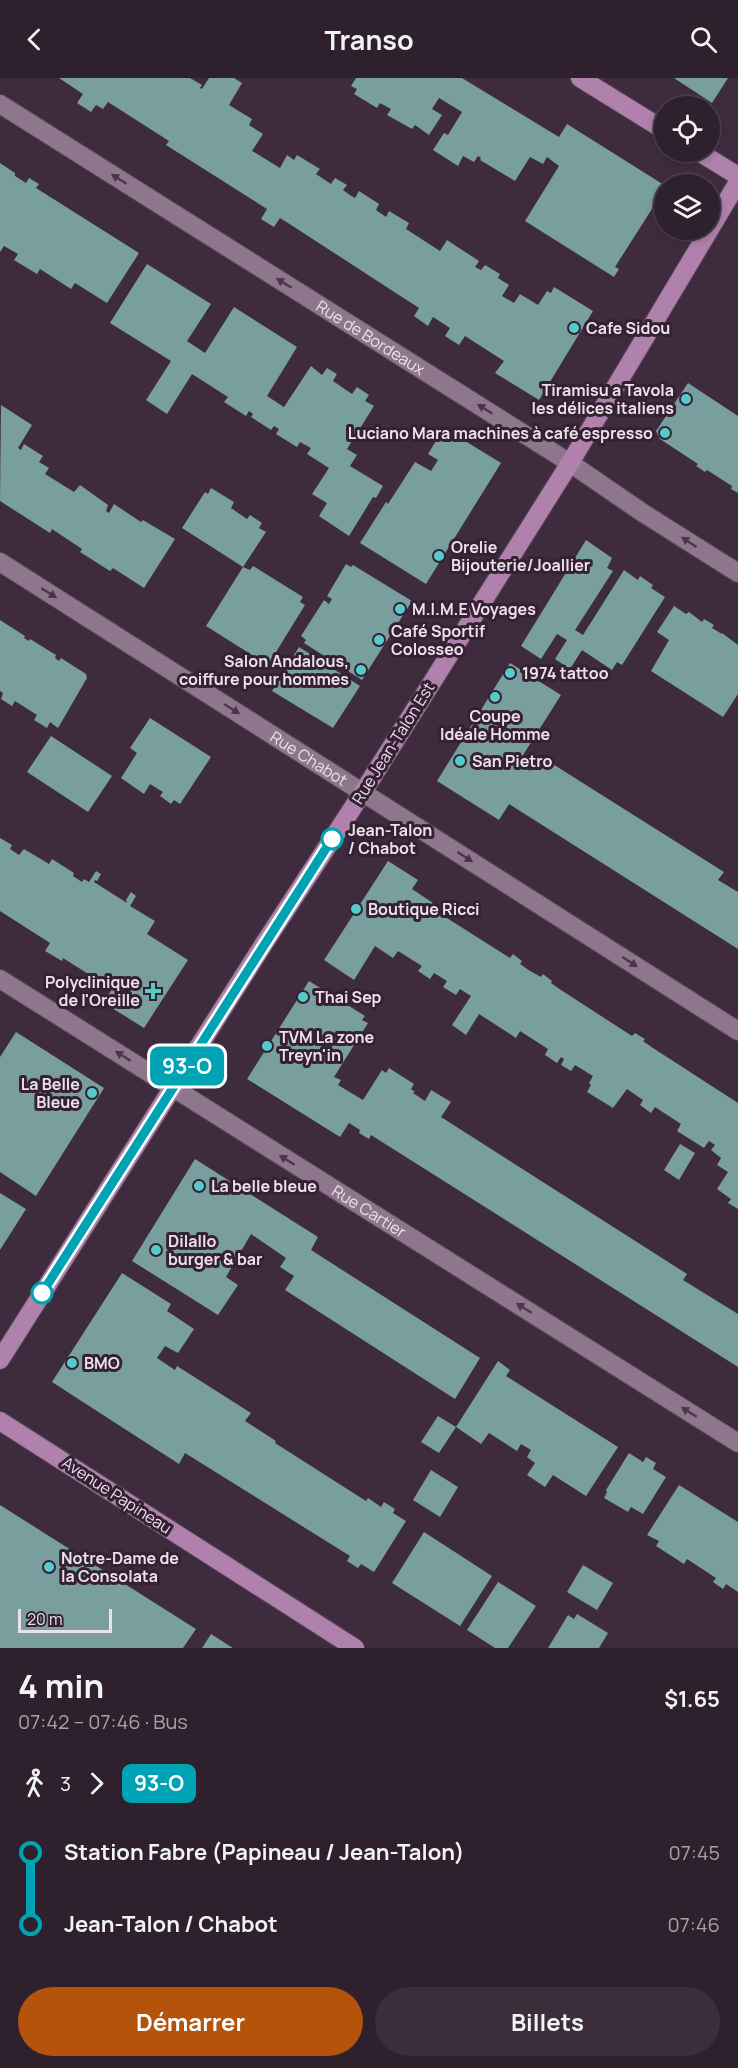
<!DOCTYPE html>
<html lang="fr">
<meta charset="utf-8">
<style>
body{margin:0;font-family:Manrope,sans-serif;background:#3b2d3a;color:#f1f3f6;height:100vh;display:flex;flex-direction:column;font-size:22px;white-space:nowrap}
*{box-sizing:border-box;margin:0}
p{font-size:20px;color:#a7a3aa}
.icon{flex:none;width:33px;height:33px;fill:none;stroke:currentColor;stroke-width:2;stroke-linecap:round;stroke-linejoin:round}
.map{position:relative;height:1570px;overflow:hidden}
.panel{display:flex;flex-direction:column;background:#2f202e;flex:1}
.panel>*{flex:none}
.badge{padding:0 12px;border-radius:9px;font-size:21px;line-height:39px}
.tools{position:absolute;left:654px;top:18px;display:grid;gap:12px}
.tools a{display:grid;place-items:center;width:66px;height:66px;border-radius:50%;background:#2f202e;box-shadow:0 3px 9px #0003,0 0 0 2px #4a3e4a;font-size:30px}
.scale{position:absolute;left:18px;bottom:15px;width:94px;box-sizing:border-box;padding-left:6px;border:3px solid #ede0ec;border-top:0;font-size:16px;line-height:21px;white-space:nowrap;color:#ede0ec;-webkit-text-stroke:4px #352134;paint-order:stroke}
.map>.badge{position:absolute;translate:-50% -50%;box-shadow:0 0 0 3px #fff}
.legs{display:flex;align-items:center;gap:9px;height:66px;padding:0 18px;font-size:20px}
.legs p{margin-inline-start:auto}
.head{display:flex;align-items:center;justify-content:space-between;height:102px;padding:0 18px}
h1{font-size:33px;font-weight:700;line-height:45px}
.cta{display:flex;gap:12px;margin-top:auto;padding:12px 18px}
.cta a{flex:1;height:69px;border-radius:36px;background:#b45309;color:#fff;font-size:24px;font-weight:700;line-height:69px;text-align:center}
.cta a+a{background:#3b2d3a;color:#f1f3f6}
ul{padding:0 18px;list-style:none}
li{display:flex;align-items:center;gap:21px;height:72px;font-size:22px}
li i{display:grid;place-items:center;width:9px;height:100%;margin:0 8px;background:currentColor}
li i::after{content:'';width:15px;height:15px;margin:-8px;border:4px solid;border-radius:50%;background:#2f202e}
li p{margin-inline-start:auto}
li:first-child i{background:linear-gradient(#0000 50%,currentColor 0)}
li:last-child i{background:linear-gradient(currentColor 50%,#0000 0)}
header{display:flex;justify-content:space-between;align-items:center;height:78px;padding:0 18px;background:#2f202e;font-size:27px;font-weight:700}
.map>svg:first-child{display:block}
</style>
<header><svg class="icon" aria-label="back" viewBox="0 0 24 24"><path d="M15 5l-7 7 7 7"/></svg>Transo<svg class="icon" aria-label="search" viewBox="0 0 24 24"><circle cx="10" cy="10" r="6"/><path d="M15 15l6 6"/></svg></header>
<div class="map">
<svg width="738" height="1570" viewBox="0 0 738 1570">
<rect width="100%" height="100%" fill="#3f2b3e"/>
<g fill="#789e9d">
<polygon points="59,0 190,0 202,7 200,10 202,11 209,0 234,0 242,5 229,27 252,41 249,47 263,56 252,73 254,74 280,90 287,77 294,82 297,77 320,91 316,96 331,106 335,100 347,107 343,112 350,117 355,120 359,113 379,126 376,132 386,139 389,133 409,145 406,151 440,173 447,162 479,183 475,189 481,192 485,187 500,196 498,200 509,207 502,218 514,225 520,216 538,227 547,213 551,215 554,209 593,233 539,322 495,295 504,283 465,258 459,267 445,258 450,250 433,239 428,248 414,238 419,230 288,145 280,140 274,149 261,141 267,131 166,67 169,63 108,24 103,31 96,27 91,34 77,25 83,16"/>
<polygon points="356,0 462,0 559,59 567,46 664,107 664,112 615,189 619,191 614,199 525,143 559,88 547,79 543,86 530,79 515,103 480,82 481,80 478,78 474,84 463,78 458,88 433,72 444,55 448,57 462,34 439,20 432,31 442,37 429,57 415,47 412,51 387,37 391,31 380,25 377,30 354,16 357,11 351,8"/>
<polygon points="674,0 728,0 712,25"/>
<polygon points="0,85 15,95 15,98 26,105 29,100 39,106 36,110 139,175 107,225 75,205 71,211 40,191 37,196 14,182 18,176 4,168 0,174"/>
<polygon points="147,186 211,226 187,263 205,275 234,229 297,269 267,318 284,329 311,288 322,297 327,290 337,296 333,303 352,316 357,309 369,317 365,323 374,328 347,371 357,377 350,388 383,408 376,420 373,419 349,458 319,438 327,425 312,416 329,390 307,376 311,370 300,364 297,369 276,356 279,351 274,348 271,352 251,339 253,336 249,333 246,338 224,324 228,319 192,296 167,336 146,322 171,283 110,245"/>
<polygon points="688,305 738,338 738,415 731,411 732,408 707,392 705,394 696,388 698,386 660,361 656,353"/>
<polygon points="1,327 32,347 18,370 21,372 24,366 43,378 39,384 49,390 45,396 74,414 80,407 108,427 106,433 109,435 114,426 141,444 143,442 175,461 144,510 113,490 110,493 80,474 82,471 52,451 50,455 0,423"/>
<polygon points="444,350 501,385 426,506 360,465 386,424 388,426 415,384 431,393 438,382 428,376"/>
<polygon points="211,410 234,424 231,430 247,441 250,437 262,445 259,450 266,454 243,489 250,492 253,488 303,519 300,524 305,527 268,587 206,548 243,489 182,450 205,414 208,416"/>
<polygon points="586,462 612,480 607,490 613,493 575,552 583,557 624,492 638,502 640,498 653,507 651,510 665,519 622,587 617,584 612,592 582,572 570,591 555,581 567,562 557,556 541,581 521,568"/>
<polygon points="346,486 351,489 353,487 412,523 362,602 304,565 306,562 301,558 324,522 329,526 332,521 327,518"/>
<polygon points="674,528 686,536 689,534 702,544 704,541 714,547 712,550 722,556 722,555 738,567 738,616 723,639 651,593 669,562 657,554"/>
<polygon points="0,542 25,558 24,560 29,563 30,561 56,577 55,580 59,583 61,580 86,596 87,600 58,650 50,644 47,650 34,642 37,637 15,623 12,628 1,621 3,615 0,613"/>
<polygon points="299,569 360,608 333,650 272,613"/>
<polygon points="510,585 561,617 518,685 530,693 540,678 724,794 718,802 738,814 738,871 509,726 499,742 437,703"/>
<polygon points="150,640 211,679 180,726 174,722 171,726 160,718 163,714 150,706 144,716 121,700 137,675 130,670"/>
<polygon points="51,658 112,698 88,734 27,694"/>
<polygon points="0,760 12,767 10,771 19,777 24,771 49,786 52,781 74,795 73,798 82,804 84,801 89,804 96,793 101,796 97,803 95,802 94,804 127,825 126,822 131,814 136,818 130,828 155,843 147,856 188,882 144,950 104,925 112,911 63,880 62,883 45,873 50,865 0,833"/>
<polygon points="388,783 418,802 412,811 442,831 439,835 510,880 513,876 522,883 520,886 530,893 541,899 543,896 552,903 551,905 561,912 632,958 635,955 645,961 643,963 653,970 738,1025 738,1131 728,1125 731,1121 717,1111 728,1094 717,1087 721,1080 711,1072 715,1067 709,1063 704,1070 677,1053 681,1046 655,1029 651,1035 640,1027 643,1022 627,1011 613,1030 587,1014 591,1007 589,1005 593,998 575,987 571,993 561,987 564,981 561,979 557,985 545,977 548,971 520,953 516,960 479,936 466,957 452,947 471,918 460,911 456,917 443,909 447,903 434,895 430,901 418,893 422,888 398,873 393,880 375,868 354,902 324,882"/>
<polygon points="309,903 365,938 362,942 368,945 334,999 341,1002 338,1007 363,1022 382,992 386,995 389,990 414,1006 411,1011 415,1014 413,1015 425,1023 431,1012 451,1024 441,1039 687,1196 683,1202 738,1236 738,1289 371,1057 369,1061 359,1055 360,1052 349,1045 340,1059 247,1001"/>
<polygon points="16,954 104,1010 36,1118 0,1094 0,979"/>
<polygon points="680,1066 695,1075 679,1102 664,1092"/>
<polygon points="195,1081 318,1159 311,1172 480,1280 455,1321 285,1212 294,1198 280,1189 286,1180 251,1156 226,1199 238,1207 218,1237 132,1183"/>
<polygon points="0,1115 26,1131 0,1172"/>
<polygon points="122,1195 171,1226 167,1233 194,1251 178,1275 165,1268 157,1280 175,1292 177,1288 251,1335 245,1343 276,1363 275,1365 366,1423 368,1420 381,1429 384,1424 395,1431 393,1435 406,1443 374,1494 361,1486 358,1490 347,1483 350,1478 185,1375 179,1386 52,1304"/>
<polygon points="498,1283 510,1292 506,1298 618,1369 586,1418 553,1397 545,1409 527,1397 535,1385 527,1379 531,1372 521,1366 517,1373 489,1355 481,1366 456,1349 439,1375 421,1364 438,1338 456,1349"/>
<polygon points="629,1375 643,1384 646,1379 656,1385 653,1391 666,1399 643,1436 631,1429 628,1434 604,1420 607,1414 606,1412"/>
<polygon points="431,1392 458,1409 440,1439 413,1422"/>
<polygon points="679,1407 738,1444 738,1514 726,1506 723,1511 713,1504 716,1500 687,1481 684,1486 656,1468 659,1463 647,1457"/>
<polygon points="0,1427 196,1551 183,1570 0,1570"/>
<polygon points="424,1454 492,1498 460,1548 392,1505"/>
<polygon points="583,1487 613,1505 597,1532 567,1514"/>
<polygon points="498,1504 536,1528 508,1570 495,1570 467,1552"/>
<polygon points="577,1536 608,1555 599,1570 548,1570 568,1537 574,1541"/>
<polygon points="211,1556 233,1570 202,1570"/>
</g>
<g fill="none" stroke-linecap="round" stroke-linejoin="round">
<g stroke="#594859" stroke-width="20">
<g id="minor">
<path id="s1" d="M0 26 570 385 643 435 738 495"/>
<path id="s2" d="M0 484 738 953"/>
<path id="s3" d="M0 901 738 1365"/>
</g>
</g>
<g stroke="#594859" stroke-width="20">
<g id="major">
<polyline points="580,0 664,52"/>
<polyline points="699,74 738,98"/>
<polyline points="0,1282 265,864 363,714 570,385 738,104"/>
<polyline points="0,1343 355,1570"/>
</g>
</g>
<use href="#minor" stroke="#8e778c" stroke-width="18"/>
<use href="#major" stroke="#af81ac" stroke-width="18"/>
</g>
<defs><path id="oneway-solid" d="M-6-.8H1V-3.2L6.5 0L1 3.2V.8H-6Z" transform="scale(1.5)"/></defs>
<g fill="#4b364a">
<use href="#oneway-solid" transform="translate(119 101) rotate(-148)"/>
<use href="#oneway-solid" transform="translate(284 205) rotate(-148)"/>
<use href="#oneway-solid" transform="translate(485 331) rotate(-148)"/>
<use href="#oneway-solid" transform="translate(689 464) rotate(-147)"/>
<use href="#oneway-solid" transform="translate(49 515) rotate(32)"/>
<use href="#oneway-solid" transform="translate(232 631) rotate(32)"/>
<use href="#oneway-solid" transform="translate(465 779) rotate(33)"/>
<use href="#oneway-solid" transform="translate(630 884) rotate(33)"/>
<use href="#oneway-solid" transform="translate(123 978) rotate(-148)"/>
<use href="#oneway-solid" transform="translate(287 1082) rotate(-148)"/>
<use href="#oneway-solid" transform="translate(524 1230) rotate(-148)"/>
<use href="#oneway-solid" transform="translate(689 1334) rotate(-148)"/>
</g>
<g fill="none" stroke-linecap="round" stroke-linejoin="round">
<g stroke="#fff" stroke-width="14">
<polyline id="line-1" points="42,1215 332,761"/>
</g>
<use href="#line-1" stroke="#00a3b4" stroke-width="9"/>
</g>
<g fill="#53cdcb" stroke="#352134" stroke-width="2">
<circle cx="574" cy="250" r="6"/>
<circle cx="686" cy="321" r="6"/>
<circle cx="665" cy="355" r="6"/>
<circle cx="439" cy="478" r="6"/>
<circle cx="400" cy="531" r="6"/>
<circle cx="379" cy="562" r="6"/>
<circle cx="361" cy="592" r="6"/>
<circle cx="510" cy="595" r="6"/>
<circle cx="495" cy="619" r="6"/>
<circle cx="460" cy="683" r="6"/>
<circle cx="356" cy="831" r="6"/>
<path d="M150 904h6v6h6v6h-6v6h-6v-6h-6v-6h6z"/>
<circle cx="303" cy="919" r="6"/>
<circle cx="267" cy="968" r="6"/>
<circle cx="92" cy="1015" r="6"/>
<circle cx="199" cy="1108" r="6"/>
<circle cx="156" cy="1172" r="6"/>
<circle cx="72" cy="1285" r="6"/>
<circle cx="49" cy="1489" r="6"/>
</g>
<g fill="#fff" stroke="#00a3b4" stroke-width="3">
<circle cx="332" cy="761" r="10"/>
<circle cx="42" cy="1215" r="10"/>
</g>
<g text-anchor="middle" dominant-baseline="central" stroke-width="6" stroke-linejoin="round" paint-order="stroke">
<g font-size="16" font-weight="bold" fill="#ede0ec" stroke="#352134" text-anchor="start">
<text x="586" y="250">Cafe Sidou</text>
<text x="674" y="312" text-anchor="end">Tiramisu a Tavola<tspan x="674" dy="18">les délices italiens</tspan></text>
<text x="653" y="355" text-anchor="end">Luciano Mara machines à café espresso</text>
<text x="451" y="469">Orelie<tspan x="451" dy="18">Bijouterie/Joallier</tspan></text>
<text x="412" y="531">M.I.M.E Voyages</text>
<text x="391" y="553">Café Sportif<tspan x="391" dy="18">Colosseo</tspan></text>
<text x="349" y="583" text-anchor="end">Salon Andalous,<tspan x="349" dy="18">coiffure pour hommes</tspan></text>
<text x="522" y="595">1974 tattoo</text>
<text x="495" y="638" text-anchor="middle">Coupe<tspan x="495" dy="18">Idéale Homme</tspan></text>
<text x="472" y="683">San Pietro</text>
<text x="368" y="831">Boutique Ricci</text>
<text x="140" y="904" text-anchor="end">Polyclinique<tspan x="140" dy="18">de l'Oreille</tspan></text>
<text x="315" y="919">Thai Sep</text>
<text x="279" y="959">TVM La zone<tspan x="279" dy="18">Treyn'in</tspan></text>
<text x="80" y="1006" text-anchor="end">La Belle<tspan x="80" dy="18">Bleue</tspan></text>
<text x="211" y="1108">La belle bleue</text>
<text x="168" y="1163">Dilallo<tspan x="168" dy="18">burger &amp; bar</tspan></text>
<text x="84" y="1285">BMO</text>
<text x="61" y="1480">Notre-Dame de<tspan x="61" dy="18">la Consolata</tspan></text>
</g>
<g font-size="16" fill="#ede0ec" stroke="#352134">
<text stroke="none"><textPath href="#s1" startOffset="438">Rue de Bordeaux</textPath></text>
<text transform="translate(393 665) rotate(-58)">Rue Jean-Talon Est</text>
<text stroke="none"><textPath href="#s2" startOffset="366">Rue Chabot</textPath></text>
<text stroke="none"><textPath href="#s3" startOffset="436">Rue Cartier</textPath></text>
<text transform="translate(117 1417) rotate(33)">Avenue Papineau</text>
</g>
<g font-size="16" font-weight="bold" fill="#ede0ec" stroke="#352134" text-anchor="start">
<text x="348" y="752">Jean-Talon<tspan x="348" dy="18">/ Chabot</tspan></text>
</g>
</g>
</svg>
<div class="tools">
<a><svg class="icon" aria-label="locate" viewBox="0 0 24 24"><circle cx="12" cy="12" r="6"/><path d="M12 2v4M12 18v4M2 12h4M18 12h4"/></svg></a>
<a><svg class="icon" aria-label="layers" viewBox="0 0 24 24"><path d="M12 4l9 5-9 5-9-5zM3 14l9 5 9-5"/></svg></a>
</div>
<div class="scale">20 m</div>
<b class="badge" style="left:187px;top:988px;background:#00a3b4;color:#fff">93-O</b>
</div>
<section class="panel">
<div class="head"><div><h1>4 min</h1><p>07:42 – 07:46 · Bus</p></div><b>$1.65</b></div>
<div class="legs"><svg class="icon" aria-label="walk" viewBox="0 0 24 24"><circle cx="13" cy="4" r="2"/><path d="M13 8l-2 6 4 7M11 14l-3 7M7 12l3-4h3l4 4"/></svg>3<svg class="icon" aria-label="forward" viewBox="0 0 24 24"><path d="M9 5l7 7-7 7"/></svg><b class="badge" style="background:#00a3b4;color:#fff">93-O</b></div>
<ul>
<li><i style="color:#00a3b4"></i><b>Station Fabre (Papineau / Jean-Talon)</b><p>07:45</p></li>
<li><i style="color:#00a3b4"></i><b>Jean-Talon / Chabot</b><p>07:46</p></li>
</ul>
<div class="cta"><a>Démarrer</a><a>Billets</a></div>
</section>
